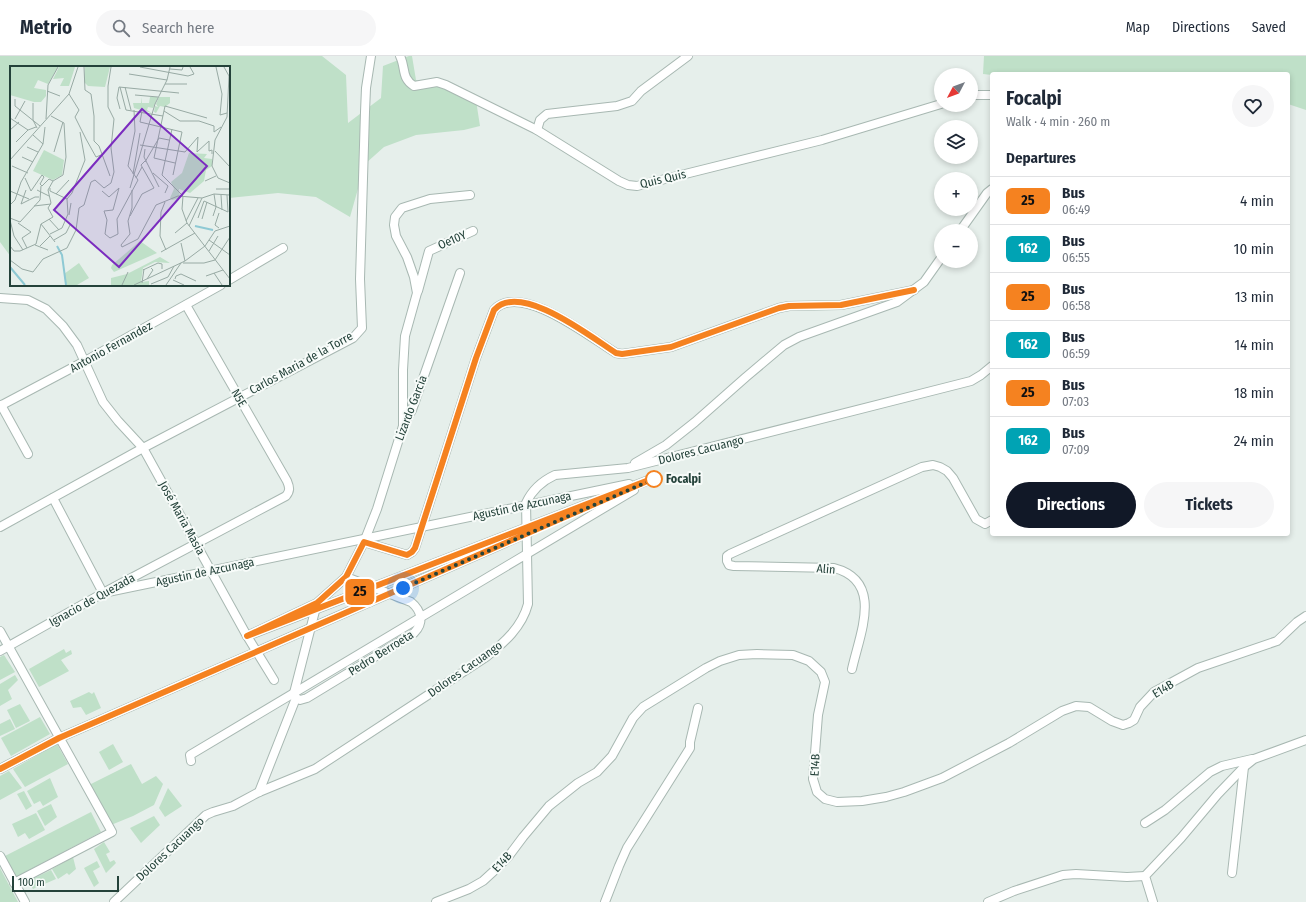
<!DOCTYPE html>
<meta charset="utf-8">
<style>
body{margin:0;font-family:"Fira Sans Condensed",sans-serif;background:#f6f6f7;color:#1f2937;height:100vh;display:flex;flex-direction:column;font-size:15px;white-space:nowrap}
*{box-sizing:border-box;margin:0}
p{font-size:13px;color:#747a83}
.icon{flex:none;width:22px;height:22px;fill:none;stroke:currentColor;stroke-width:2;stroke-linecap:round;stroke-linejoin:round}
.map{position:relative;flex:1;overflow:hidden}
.drawer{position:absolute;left:990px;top:16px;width:300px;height:464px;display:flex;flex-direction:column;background:#fff;border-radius:4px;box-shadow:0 2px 6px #0003}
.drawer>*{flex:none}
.badge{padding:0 8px;border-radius:6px;font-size:14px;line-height:26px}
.needle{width:26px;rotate:229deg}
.tools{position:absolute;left:934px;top:12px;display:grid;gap:8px}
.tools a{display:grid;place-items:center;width:44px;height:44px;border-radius:50%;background:#fff;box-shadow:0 2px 6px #0003;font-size:20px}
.scale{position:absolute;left:12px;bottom:10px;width:107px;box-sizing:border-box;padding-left:4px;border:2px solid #24423a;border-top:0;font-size:11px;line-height:14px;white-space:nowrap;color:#24423a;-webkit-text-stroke:3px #f7fbf9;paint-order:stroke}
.you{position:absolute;width:20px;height:20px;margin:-10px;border:3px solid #fff;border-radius:50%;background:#1a73e8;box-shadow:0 0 0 6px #1a73e833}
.map>.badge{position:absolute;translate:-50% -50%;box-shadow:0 0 0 2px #fff}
h2{padding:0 16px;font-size:15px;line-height:36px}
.round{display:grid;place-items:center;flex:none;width:42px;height:42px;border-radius:21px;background:#f6f6f7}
.summary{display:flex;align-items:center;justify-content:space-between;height:68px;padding:0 16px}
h1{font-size:19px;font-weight:700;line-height:30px}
.action{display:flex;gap:8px;margin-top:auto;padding:8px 16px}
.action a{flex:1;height:46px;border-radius:24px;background:#111827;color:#fff;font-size:16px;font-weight:700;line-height:46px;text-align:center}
.action a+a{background:#f6f6f7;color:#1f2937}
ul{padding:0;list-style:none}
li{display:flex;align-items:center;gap:12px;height:48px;padding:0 16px;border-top:1px solid #e0e1e3}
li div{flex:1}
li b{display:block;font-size:15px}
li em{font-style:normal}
li .badge{min-width:44px;font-weight:700;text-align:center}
header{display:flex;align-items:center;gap:24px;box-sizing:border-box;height:56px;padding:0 20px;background:#fff;border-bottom:1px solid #e0e1e3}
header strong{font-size:19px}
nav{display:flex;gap:22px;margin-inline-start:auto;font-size:14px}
.search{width:280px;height:36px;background:#f6f6f7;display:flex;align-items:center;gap:10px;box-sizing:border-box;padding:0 14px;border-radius:22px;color:#747a83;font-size:15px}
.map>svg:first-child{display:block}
</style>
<header>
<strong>Metrio</strong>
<div class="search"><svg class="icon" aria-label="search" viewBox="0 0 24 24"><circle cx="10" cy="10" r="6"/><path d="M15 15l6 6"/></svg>Search here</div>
<nav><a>Map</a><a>Directions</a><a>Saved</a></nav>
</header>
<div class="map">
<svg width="1306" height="846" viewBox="0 0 1306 846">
<rect width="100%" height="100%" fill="#e6efeb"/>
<g fill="#bfe0c8">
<polygon points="0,0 322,0 346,19 348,67 381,42 383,10 409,0 412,0 416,24 475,38 480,70 464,74 416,79 384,91 365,108 350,161 316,141 278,137 229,142 229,11 11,11 11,201 0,186"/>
<polygon points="984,0 1306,0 1306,54 1288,48 1288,18 992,18 992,19 983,18"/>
<polygon points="64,593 66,597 71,594 72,598 61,604 69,615 39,631 29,613"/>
<polygon points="4,599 15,616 0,624 0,601"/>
<polygon points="15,619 18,624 8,634 12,643 0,650 0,628"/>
<polygon points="89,636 92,638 94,636 101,652 86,659 81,651 73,652 70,645"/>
<polygon points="20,648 30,665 16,672 7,654"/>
<polygon points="40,661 50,678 11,700 1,682"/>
<polygon points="10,663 15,673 0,680 0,668"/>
<polygon points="57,688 68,708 25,731 13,713"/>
<polygon points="113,688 123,706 109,714 99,696"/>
<polygon points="131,708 142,728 156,720 163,728 154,749 133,760 111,769 89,729"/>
<polygon points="9,715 22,732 0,744 0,720"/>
<polygon points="50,722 58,741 43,750 40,745 34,748 27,735"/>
<polygon points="168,732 182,750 165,761 159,752"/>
<polygon points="24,735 32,750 26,754 17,738"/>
<polygon points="51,748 57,761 45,770 37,755"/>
<polygon points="91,756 101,776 16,821 5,800"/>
<polygon points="36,757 45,774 29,783 25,777 18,781 12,768"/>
<polygon points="154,760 160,769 141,787 130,772"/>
<polygon points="104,786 110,796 106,798 110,806 114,804 116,807 106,817 94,793"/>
<polygon points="73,801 76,813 69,819 67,817 58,823 52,813"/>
<polygon points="97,805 100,811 93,815 99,827 94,831 84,812"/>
<polygon points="0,812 18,846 0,846"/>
<polygon points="51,814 56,823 33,833 28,825"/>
</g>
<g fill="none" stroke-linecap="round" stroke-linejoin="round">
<g stroke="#a8b8b2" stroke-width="10">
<g id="street">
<path d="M400 0C406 12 401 22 414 30L437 26 446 29 537 74 619 125 628 129 637 130 822 84 941 48"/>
<polyline points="971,39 992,39"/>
<polyline points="537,74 540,64 547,58 617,50 632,45 641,35 688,0"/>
<polyline points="960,175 987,137 992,133"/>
<polyline points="460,217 412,354 403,370 377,453 364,486 346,521 317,547 247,580 654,422"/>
<polyline points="229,224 283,192"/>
<polyline points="418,235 429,195 473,175"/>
<polyline points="0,242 28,244 46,253 63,270 77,289 103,346 118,365 143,392 247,580 274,624"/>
<polyline points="1,349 28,398"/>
<polyline points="0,350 85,305 221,229"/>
<polyline points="403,368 403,314 405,280 417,237 414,221 407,201 396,180 394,169 395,161 402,152 430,143 470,139"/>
<polyline points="635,407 666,389 695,366 746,321 784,289 799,281 897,246 924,226 941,202"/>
<polyline points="53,442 103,537 629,428"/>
<polyline points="0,471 143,392 353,282 362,272 360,223 365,56 366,32 371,0"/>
<path d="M364 486 407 499 412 496 415 492 476 302 494 254C520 225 591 282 616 297L622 298 671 291 779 252 789 250 841 249 914 234"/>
<path d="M316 551 294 637 296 642 300 644 307 642 414 577C424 567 422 555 411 546L346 521"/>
<polyline points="0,575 112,776 14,827"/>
<path d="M0 595 103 537 286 440C290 435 290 432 287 425L186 249"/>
<path d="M852 613C860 577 884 525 834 512L734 510 729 509 727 505V500L730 498 922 411 933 409 940 411 947 415 953 422 976 463 985 468 992 464"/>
<polyline points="191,705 190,699 634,434"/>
<polyline points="0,713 59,682 530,476"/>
<polyline points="259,736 296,642"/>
<polyline points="1145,767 1165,754 1210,716 1222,710 1252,703"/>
<polyline points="0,800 25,846"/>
<polyline points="1232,817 1244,711"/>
<path d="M114 846 206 759 213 756 233 750 259 736 315 713 486 601C504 587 522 571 528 548L526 447C532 434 542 425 555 419L628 412 971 325 981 319 992 310"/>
<polyline points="436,846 469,833 483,825 495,814 508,801 523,781 549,750 578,727 597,716 612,700 633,662 643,651 706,612 720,605 739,599 757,598 793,599 809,605 821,616 825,626 818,659 813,723 817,736 825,743 837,746 862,745 886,741 904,736 942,722 1009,687 1062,655 1076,650 1089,651 1112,665 1123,669 1129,667 1134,664 1140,651 1154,636 1198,612 1277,585 1297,566 1306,560"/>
<polyline points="605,846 619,810 627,792 690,692 690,686 698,652"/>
<polyline points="988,846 1014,835 1063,819 1076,818 1127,821 1145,820"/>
<polyline points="1153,846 1145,820 1181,782 1218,738 1244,711 1254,703 1306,684"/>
</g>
</g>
<use href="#street" stroke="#fff" stroke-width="8"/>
</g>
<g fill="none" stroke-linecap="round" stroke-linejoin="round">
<g stroke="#fff" stroke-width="9">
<path id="line" d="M0 713 59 682 654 422 247 580 317 547 346 521 364 486 407 499 412 496 415 492 476 302 494 254C520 225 591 281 616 297L622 298 671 291 779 252 789 250 841 249 914 234"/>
</g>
<use href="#line" stroke="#f58220" stroke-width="6"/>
<polyline stroke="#24423a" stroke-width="4" stroke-dasharray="0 7.2" points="403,532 654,423"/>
</g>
<circle fill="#fff" stroke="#f58220" stroke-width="2" cx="654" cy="423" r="8"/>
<g text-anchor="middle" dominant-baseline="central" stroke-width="4" stroke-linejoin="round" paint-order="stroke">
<g font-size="12" fill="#24423a" stroke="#f7fbf9">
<text transform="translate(663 123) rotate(-13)">Quis Quis</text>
<text transform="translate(452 184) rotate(-23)">Oe10Y</text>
<text transform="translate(111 291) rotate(-29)">Antonio Fernandez</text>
<text transform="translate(301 307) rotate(-29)">Carlos Maria de la Torre</text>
<text transform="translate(239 342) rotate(60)">N5E</text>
<text transform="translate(411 352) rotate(-69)">Lizardo Garcia</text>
<text transform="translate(701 394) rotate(-14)">Dolores Cacuango</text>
<text transform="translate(522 450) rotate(-12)">Agustin de Azcunaga</text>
<text transform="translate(182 462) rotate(61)">José Maria Masia</text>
<text transform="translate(826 513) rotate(5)">Alin</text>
<text transform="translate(205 516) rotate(-12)">Agustin de Azcunaga</text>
<text transform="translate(92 544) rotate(-29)">Ignacio de Quezada</text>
<text transform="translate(381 597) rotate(-32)">Pedro Berroeta</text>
<text transform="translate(465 613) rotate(-35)">Dolores Cacuango</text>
<text transform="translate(1163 633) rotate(-31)">E14B</text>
<text transform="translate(815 709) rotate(-87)">E14B</text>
<text transform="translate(170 793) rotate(-43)">Dolores Cacuango</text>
<text transform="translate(502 806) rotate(-47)">E14B</text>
</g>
<g font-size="12" font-weight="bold" fill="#24423a" stroke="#f7fbf9" text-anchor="start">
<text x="666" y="423">Focalpi</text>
</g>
</g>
<g transform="translate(10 10)">
<rect width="220" height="220" fill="#e6efeb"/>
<path d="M0 1H48L38 18 28 14 24 22 36 24V30L31 36H24L0 29ZM49 1H65L59 20H50L54 12 43 13ZM75 1H100L95 21 78 20 74 16ZM132 31V37H139L140 31H148L143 42 138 41 137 44 142 47 124 42 123 37H131ZM149 31H160V37L155 41 150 40 146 47 144 46 145 40 148 41 146 38ZM34 84 54 94 52 109 43 114 23 105ZM179 87 197 88 194 92 202 93V100L196 104 194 115 180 127 169 123 170 132 162 134 160 132 164 123 161 116 172 107ZM130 175 147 187 104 206 101 202 102 199ZM150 191 160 197 145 196 133 202 131 216 139 215V219H101V212L117 208ZM69 197 79 212 67 219H56L54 208Z" fill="#bfe0c8"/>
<path fill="none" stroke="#8ec9d4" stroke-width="2" d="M185 160 203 164M47 180 52 189 56 219M0 201 15 219"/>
<path fill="none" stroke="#98aaa4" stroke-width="1" d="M74 1 75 24 81 28 84 50V75L89 80 100 110M130 1 178 10 184 8 180 1M206 1 212 28 210 49 217 47M214 1 219 10 217 51 205 74 202 100 208 112 220 117M160 3 172 4 173 1M119 8 157 14M155 18H177M110 21 116 44 153 50M115 21 121 44M37 25 50 30M59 28 69 44 65 51 76 73 86 91 91 89M125 29 148 31M5 33V40L30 60M23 37V54L27 62M110 43 107 32 109 21 169 27M132 45 130 56 172 66 163 109M154 45 170 55H189L204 60V66L211 61M220 50V66M0 52 18 64M5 53 15 35M36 53 38 19 48 1M162 63 152 109 173 130M0 64 9 56M23 69 33 78M6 76 18 64 26 61M130 79 175 86 188 71 187 86 199 75V85L202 84V88M17 81 28 86M135 83 134 91 149 121M205 85 220 101M44 86 53 56M12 91 23 96M0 94 59 28 68 1M135 96 149 72 159 74M165 97 144 92 155 40 197 52M2 100 18 107M143 107 158 120 155 127M123 108 130 67M15 112 21 125 32 109 34 111 30 118 32 120 39 113 43 115M126 112 132 101M195 115 206 110M40 122V125L57 133 58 148 52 162 40 168M109 122 103 144 94 145 97 154 95 168 100 172 108 168 107 153 128 114 118 100 125 65 124 44M120 122 145 38 157 14 160 1M206 123H220M16 124 11 138 25 131H29M27 124 39 130M122 124V142L118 155 120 168 111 179 112 181 128 173 146 139 168 130 192 132 204 128 220 129M0 125 19 133M92 125 99 131 109 122M46 128 59 114M211 129 212 144M173 130 172 143 177 157 220 213M57 133 62 127 75 94 70 66M194 135 218 146 217 129M155 136 151 146 150 170 156 184M0 139 5 134 11 116 33 78 35 61M24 140 41 138M209 147 205 159 209 162M59 149 61 137M120 150 132 128 144 122 131 99 135 95M203 150 206 141 204 128M0 152 10 156 30 134 31 120M188 152 194 135M39 153 49 164M192 153 197 136M0 154 4 170 13 184M176 155 188 132M8 157 21 166 12 172 17 182M31 158 45 176M179 160 192 132M165 167 177 157M44 174 56 167 60 159M199 174 220 189M171 177 175 195M25 179 38 184M0 180 4 185H10L26 178 31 158 43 151 38 142 41 137 38 124 43 115 53 109 56 91 54 57 41 50M30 180 40 170M199 185 208 170M151 186 185 167M0 194 12 203 23 206 33 193 57 182 66 164 69 142 74 139 81 116 85 114 94 122 101 117 104 106 101 82 104 53 98 41V20L101 1M173 197H194L205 194 220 171M133 204 148 197 152 198V203M204 207 212 219M196 210 213 204M137 213 143 204 141 202M165 213 166 210 171 208 186 215M163 214 174 219M132 217 134 203M141 218 158 211 164 200M112 219 118 206M124 219 175 195 195 180 205 165 220 160M156 219 171 197"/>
<path fill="#7b2cbf" fill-opacity="0.15" stroke="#7b2cbf" stroke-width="2" d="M132 43 197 100 109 201 44 144Z"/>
<rect width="220" height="220" fill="none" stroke="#24423a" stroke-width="2"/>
</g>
</svg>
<div class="tools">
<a><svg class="needle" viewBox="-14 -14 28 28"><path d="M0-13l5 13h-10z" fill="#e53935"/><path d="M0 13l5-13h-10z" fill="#747a83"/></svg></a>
<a><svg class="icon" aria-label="layers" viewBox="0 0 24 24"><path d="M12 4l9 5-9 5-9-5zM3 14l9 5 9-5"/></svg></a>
<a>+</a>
<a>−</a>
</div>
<div class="scale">100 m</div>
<div class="you" style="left:403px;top:532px"></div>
<b class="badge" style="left:360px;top:536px;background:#f58220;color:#111">25</b>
<section class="drawer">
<div class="summary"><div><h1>Focalpi</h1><p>Walk · 4 min · 260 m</p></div><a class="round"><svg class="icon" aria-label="heart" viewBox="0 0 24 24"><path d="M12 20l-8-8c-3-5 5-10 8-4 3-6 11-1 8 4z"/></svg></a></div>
<h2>Departures</h2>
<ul>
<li><span class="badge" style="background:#f58220;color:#111">25</span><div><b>Bus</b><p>06:49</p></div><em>4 min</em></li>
<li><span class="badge" style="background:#00a3b4;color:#fff">162</span><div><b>Bus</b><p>06:55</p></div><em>10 min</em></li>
<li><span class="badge" style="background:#f58220;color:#111">25</span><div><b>Bus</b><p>06:58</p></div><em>13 min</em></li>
<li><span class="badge" style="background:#00a3b4;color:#fff">162</span><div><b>Bus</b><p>06:59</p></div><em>14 min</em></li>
<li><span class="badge" style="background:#f58220;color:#111">25</span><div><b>Bus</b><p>07:03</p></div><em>18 min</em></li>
<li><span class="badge" style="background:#00a3b4;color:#fff">162</span><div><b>Bus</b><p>07:09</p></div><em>24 min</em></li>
</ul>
<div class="action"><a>Directions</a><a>Tickets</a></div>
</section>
</div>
